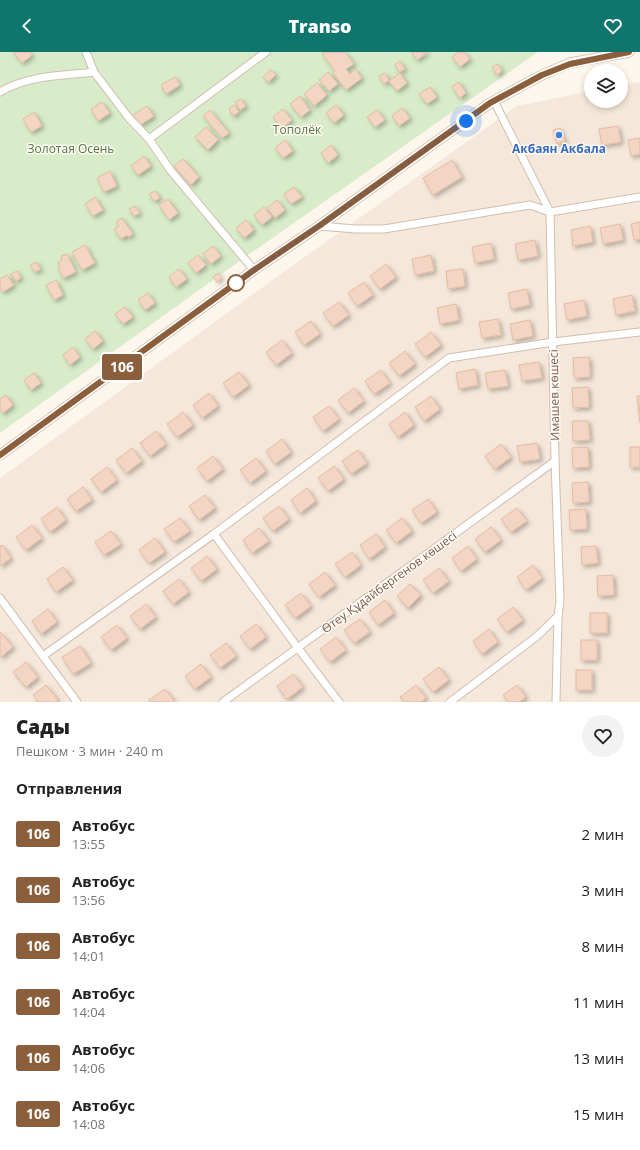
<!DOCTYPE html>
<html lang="ru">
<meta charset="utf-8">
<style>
body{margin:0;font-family:"Open Sans",sans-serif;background:#f2f2f2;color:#222;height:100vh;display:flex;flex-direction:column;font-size:15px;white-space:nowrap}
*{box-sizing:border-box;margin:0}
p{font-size:13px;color:#767676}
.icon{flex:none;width:22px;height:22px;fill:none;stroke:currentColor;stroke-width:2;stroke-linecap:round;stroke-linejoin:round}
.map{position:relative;height:650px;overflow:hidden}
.details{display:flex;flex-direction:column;background:#fff;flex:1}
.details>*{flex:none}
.badge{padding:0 8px;border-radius:3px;font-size:14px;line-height:26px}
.buttons{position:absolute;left:584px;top:12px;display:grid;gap:8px}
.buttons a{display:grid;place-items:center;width:44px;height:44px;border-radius:50%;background:#fff;box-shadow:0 2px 6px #0003;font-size:20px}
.you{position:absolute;width:20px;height:20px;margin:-10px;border:3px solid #fff;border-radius:50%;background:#1a73e8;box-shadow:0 0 0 6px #1a73e833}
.map>.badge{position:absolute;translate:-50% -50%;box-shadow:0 0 0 2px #fff}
h2{padding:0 16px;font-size:15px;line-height:36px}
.round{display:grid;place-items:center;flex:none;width:42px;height:42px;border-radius:21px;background:#f2f2f2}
.headline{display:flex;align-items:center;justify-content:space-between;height:68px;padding:0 16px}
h1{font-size:19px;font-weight:800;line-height:30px}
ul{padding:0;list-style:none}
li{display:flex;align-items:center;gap:12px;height:56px;padding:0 16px}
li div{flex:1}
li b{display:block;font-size:15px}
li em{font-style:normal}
li .badge{min-width:44px;font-weight:700;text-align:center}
header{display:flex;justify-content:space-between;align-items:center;height:52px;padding:0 16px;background:#0f766e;color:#fff;font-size:18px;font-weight:800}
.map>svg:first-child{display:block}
</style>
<header><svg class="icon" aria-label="back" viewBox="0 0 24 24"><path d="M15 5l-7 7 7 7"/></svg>Transo<svg class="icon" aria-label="heart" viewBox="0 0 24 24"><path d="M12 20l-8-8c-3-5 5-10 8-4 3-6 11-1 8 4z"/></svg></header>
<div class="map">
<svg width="640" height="650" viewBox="0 0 640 650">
<defs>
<filter id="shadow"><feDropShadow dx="2.5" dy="2.5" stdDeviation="2" flood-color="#0004"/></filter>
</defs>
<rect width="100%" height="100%" fill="#fdf6ec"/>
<polygon fill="#f5e8da" points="640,30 640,650 0,650 0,426 285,219 517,54 591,39 591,49 621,49 621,33"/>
<polygon fill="#d8ecc9" points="0,0 538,0 241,208 0,381"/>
<g fill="#f3d5c3" stroke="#e6bba3" filter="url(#shadow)">
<polygon points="13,0 30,0 32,3 22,11"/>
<polygon points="325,0 345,0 354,12 346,17 350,22 355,17 362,26 346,38 333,21 335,19 322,2"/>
<polygon points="411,0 428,0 417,8"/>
<polygon points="459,0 464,0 470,7 460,15 452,5"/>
<polygon points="400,9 405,17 399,20 395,13"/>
<polygon points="498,12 502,19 497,23 492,15"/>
<polygon points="271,18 276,23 268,30 263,25"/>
<polygon points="328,20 338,32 329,39 319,28"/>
<polygon points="385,21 389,28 384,32 379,24"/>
<polygon points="400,21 407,31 397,39 389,29"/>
<polygon points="175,25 180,33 166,42 161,33"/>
<polygon points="459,30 466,41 460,46 452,35"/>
<polygon points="317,31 327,43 314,54 304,42"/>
<polygon points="430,35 437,45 427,52 419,42"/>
<polygon points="300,44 310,58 301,65 290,52"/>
<polygon points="241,47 246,54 240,58 235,50"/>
<polygon points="102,50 110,61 98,69 91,57"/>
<polygon points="234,53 239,60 233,64 229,57"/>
<polygon points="336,53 344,63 334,71 326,61"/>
<polygon points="147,54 154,64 140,73 133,63"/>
<polygon points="402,56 410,66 399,74 392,64"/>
<polygon points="283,57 292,68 282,76 273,65"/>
<polygon points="210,58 229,81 222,86 203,64"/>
<polygon points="377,58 385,68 375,75 367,65"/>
<polygon points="34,60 42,74 31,80 23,67"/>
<polygon points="618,74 621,90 602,93 599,77"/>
<polygon points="206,75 218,88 208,98 195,85"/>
<polygon points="560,76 565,89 557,92 553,78"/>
<polygon points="640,86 640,102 631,104 628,88"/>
<polygon points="285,88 293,99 283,106 275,96"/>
<polygon points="331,93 338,103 328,111 321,101"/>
<polygon points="144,104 151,114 138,123 131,114"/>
<polygon points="183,107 199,125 191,133 174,114"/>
<polygon points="452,108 462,125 433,143 423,126"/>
<polygon points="110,119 117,134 104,140 97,126"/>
<polygon points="294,135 302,145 291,152 284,142"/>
<polygon points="155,139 160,146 154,149 149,142"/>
<polygon points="95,145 103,158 93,164 85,152"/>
<polygon points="168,147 178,161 169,168 159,153"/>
<polygon points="277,148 285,158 275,166 267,156"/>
<polygon points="135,154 140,161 134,164 129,157"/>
<polygon points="264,155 272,165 262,173 254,163"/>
<polygon points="122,166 133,182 128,185 127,183 121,187 114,177 119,174 116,170"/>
<polygon points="246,168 254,178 244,186 236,176"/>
<polygon points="640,170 640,187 634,188 631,172"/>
<polygon points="620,172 623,188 603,192 600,176"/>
<polygon points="590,174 593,190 573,194 571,178"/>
<polygon points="535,188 538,204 518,208 515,192"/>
<polygon points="491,191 494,207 475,211 472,195"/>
<polygon points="85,193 95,211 82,218 72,200"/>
<polygon points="213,194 221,204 211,212 203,202"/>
<polygon points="67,202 76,220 63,226 58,216 60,215 58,210 62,208 61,204"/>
<polygon points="198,203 206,213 196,221 188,211"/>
<polygon points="431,203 434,219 415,223 412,207"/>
<polygon points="36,210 41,217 35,220 30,213"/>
<polygon points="386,212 396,225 380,237 370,224"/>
<polygon points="179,217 187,227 176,235 169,225"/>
<polygon points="463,217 465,234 448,237 446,219"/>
<polygon points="17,219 21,226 16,229 11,222"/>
<polygon points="218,221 222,226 217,230 213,225"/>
<polygon points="7,223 14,233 3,240 0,236 0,227"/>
<polygon points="56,228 63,243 54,248 46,233"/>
<polygon points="364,230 373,243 357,254 348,241"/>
<polygon points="527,237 530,253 511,257 508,241"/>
<polygon points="148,241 155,251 145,258 138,248"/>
<polygon points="632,243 635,259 616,263 613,247"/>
<polygon points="584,248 587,264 567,268 564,252"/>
<polygon points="339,250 349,263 333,274 323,261"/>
<polygon points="456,252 459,268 440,272 437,256"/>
<polygon points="125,255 133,265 123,272 115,262"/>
<polygon points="498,267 501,283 482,286 479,270"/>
<polygon points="530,268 533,284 513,288 510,272"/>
<polygon points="311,269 320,282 304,293 295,280"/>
<polygon points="95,279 103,289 93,297 85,287"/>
<polygon points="431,280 441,293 425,305 415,292"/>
<polygon points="282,288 292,301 276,313 266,300"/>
<polygon points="73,295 80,305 70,313 63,303"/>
<polygon points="405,299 415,312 399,324 389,311"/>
<polygon points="589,305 590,325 574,326 573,306"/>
<polygon points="539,310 542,326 522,329 519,313"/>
<polygon points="475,317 478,333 459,337 456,321"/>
<polygon points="381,318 390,331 374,342 365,329"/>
<polygon points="505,318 508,334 488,337 485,321"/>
<polygon points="239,320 249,333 233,345 223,331"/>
<polygon points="34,321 41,331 31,338 24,328"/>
<polygon points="588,335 589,355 573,356 572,336"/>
<polygon points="354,336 364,349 348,361 338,348"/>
<polygon points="209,341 218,354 202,366 193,353"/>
<polygon points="6,343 13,353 3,361 0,357 0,347"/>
<polygon points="431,344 440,357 424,369 415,355"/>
<polygon points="637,344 640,344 640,370"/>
<polygon points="329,354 339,367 323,379 313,365"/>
<polygon points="183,360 193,373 177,385 167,372"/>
<polygon points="405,360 414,373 398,385 389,372"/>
<polygon points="572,369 588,369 590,388 573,389"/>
<polygon points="156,379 166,392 150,404 140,391"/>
<polygon points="282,387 291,400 275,412 266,399"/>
<polygon points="537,391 540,407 520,410 517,394"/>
<polygon points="501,392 511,405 495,417 485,404"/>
<polygon points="588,395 589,415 573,416 572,396"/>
<rect x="630" y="395" width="10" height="20"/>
<polygon points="132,396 142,409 126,421 116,408"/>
<polygon points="358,398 367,411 351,422 342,409"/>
<polygon points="213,404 223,417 207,429 197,416"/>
<polygon points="256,406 266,419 250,431 240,418"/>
<polygon points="334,414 344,427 328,439 318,426"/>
<polygon points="107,415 117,428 101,440 91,427"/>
<polygon points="588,430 589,450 573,451 572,431"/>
<polygon points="83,435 92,448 76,459 67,447"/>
<polygon points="307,436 316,449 300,461 291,448"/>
<polygon points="205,443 215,456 199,468 189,454"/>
<polygon points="428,447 437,460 421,471 412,458"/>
<polygon points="279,454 289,467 273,479 263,466"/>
<polygon points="57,455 66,468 50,480 41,467"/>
<polygon points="517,456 527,469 511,480 501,467"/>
<polygon points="586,457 587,477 570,478 569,458"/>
<polygon points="180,466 190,479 174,490 164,477"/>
<polygon points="402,466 412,479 396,491 386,478"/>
<polygon points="32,473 42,486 26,498 16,485"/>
<polygon points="491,475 501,488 485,500 475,487"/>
<polygon points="259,476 269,489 252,501 243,488"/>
<polygon points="111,479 121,492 104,503 95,490"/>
<polygon points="376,482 385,495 369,507 360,493"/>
<polygon points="155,486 165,500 149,511 139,498"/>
<polygon points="2,493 11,506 0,514 0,494"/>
<polygon points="468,494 477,507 461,519 452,506"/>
<polygon points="596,494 598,511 582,513 581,495"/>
<polygon points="352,500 361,513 345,525 335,512"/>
<polygon points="207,504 217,517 201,529 191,516"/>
<polygon points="533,513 542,526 526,538 517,525"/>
<polygon points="63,515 73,528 56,540 47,527"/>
<polygon points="439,516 449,529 433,541 423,528"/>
<polygon points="325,520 335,533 319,545 309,532"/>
<polygon points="613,523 614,543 598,544 597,524"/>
<polygon points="179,527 189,540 173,552 163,539"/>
<polygon points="410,532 421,543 408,556 397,544"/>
<polygon points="301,541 311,554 295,566 285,553"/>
<polygon points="385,548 394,561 378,573 369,560"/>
<polygon points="146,552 156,565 140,577 130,564"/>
<polygon points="513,555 523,568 507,580 497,567"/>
<polygon points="48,557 57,570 41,582 32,569"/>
<rect x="590" y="561" width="17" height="20"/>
<polygon points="360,567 370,580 354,591 344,578"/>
<polygon points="256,572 266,585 250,597 240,584"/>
<polygon points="117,573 127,586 111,598 101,585"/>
<polygon points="489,577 498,590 482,602 473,589"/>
<polygon points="0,580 13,595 1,605 0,605"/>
<polygon points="336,585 346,598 330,610 320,597"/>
<rect x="581" y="588" width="16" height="20"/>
<polygon points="226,591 236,604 220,616 210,603"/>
<polygon points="80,594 91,611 73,622 62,605"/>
<polygon points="26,610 38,625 26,635 13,620"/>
<polygon points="201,612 211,625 195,637 185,624"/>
<polygon points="439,615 449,628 433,640 423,627"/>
<rect x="576" y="618" width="16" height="20"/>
<polygon points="293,622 303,635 287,647 277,634"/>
<polygon points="46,633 58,648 56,650 39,650 33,643"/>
<polygon points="416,633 426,646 421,650 404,650 400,645"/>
<polygon points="517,633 526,645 519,650 508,650 503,643"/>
<polygon points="165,637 175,650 150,650 149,648"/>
</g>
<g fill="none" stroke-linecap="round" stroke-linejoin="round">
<g stroke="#d1beb0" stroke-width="9">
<g id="street">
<polyline points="86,0 94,20 129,66 149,87 171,119 254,218"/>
<path d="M0 40C29 23 61 24 94 20"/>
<polyline points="494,49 550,160 555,409 560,549 558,564 556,650"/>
<polyline points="149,87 266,0"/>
<polyline points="319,174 356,177 384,177 530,153 550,160 640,145"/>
<polyline points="214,482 298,596 339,650"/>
<polyline points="0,546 77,650"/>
<polyline points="43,604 214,482 449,306 553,290 640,280"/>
<polyline points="223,650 555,409"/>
<polyline points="450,650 536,585 558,564"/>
</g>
</g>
<g stroke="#d6c0b0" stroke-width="11">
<polyline id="secondary" points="0,403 254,218 319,174 490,51 542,23 570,11 629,0"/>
</g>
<use href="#street" stroke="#fff" stroke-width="7"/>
<use href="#secondary" stroke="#fff" stroke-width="9"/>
</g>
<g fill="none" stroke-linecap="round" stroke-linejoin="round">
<g stroke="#fff" stroke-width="9">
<polyline id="line" points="0,403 254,218 319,174 490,51 542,23 570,12 629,0"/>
</g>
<use href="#line" stroke="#8b5e3c" stroke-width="6"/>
<polyline stroke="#7a5c4d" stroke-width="4" stroke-dasharray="0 7.2" points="236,231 231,235 319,174 466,69"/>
</g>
<circle fill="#3f7fe0" stroke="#fffaf3" stroke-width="1.5" cx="559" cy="83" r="4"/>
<circle fill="#fff" stroke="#8b5e3c" stroke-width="2" cx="236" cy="231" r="8"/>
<g text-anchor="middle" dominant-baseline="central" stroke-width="3" stroke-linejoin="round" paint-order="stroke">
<g font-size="12" fill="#537a41" stroke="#fffaf3">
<text x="297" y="77">Тополёк</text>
<text x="71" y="96">Золотая Осень</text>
</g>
<g font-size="12" font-weight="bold" fill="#366cbe" stroke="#fffaf3">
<text x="559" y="96">Акбаян Акбала</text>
</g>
<g font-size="12" fill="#7a5c4d" stroke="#fffaf3">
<text transform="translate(554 343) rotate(-91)">Имашев көшесі</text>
<text transform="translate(389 530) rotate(-36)">Өтеу Құдайбергенов көшесі</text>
</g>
</g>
</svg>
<div class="buttons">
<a><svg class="icon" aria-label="layers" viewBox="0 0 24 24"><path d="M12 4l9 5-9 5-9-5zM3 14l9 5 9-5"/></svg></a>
</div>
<div class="you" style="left:466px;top:69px"></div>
<b class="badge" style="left:122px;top:315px;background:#8b5e3c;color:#fff">106</b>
</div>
<section class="details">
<div class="headline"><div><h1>Сады</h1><p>Пешком · 3 мин · 240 m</p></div><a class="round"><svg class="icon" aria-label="heart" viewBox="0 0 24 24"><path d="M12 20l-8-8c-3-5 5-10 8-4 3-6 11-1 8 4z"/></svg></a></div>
<h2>Отправления</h2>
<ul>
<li><span class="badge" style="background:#8b5e3c;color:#fff">106</span><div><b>Автобус</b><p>13:55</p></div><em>2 мин</em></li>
<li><span class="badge" style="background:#8b5e3c;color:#fff">106</span><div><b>Автобус</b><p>13:56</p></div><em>3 мин</em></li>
<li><span class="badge" style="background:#8b5e3c;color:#fff">106</span><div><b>Автобус</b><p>14:01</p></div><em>8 мин</em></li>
<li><span class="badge" style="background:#8b5e3c;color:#fff">106</span><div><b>Автобус</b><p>14:04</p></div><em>11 мин</em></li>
<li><span class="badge" style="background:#8b5e3c;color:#fff">106</span><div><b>Автобус</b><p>14:06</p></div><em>13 мин</em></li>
<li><span class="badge" style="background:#8b5e3c;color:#fff">106</span><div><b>Автобус</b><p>14:08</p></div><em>15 мин</em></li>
</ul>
</section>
